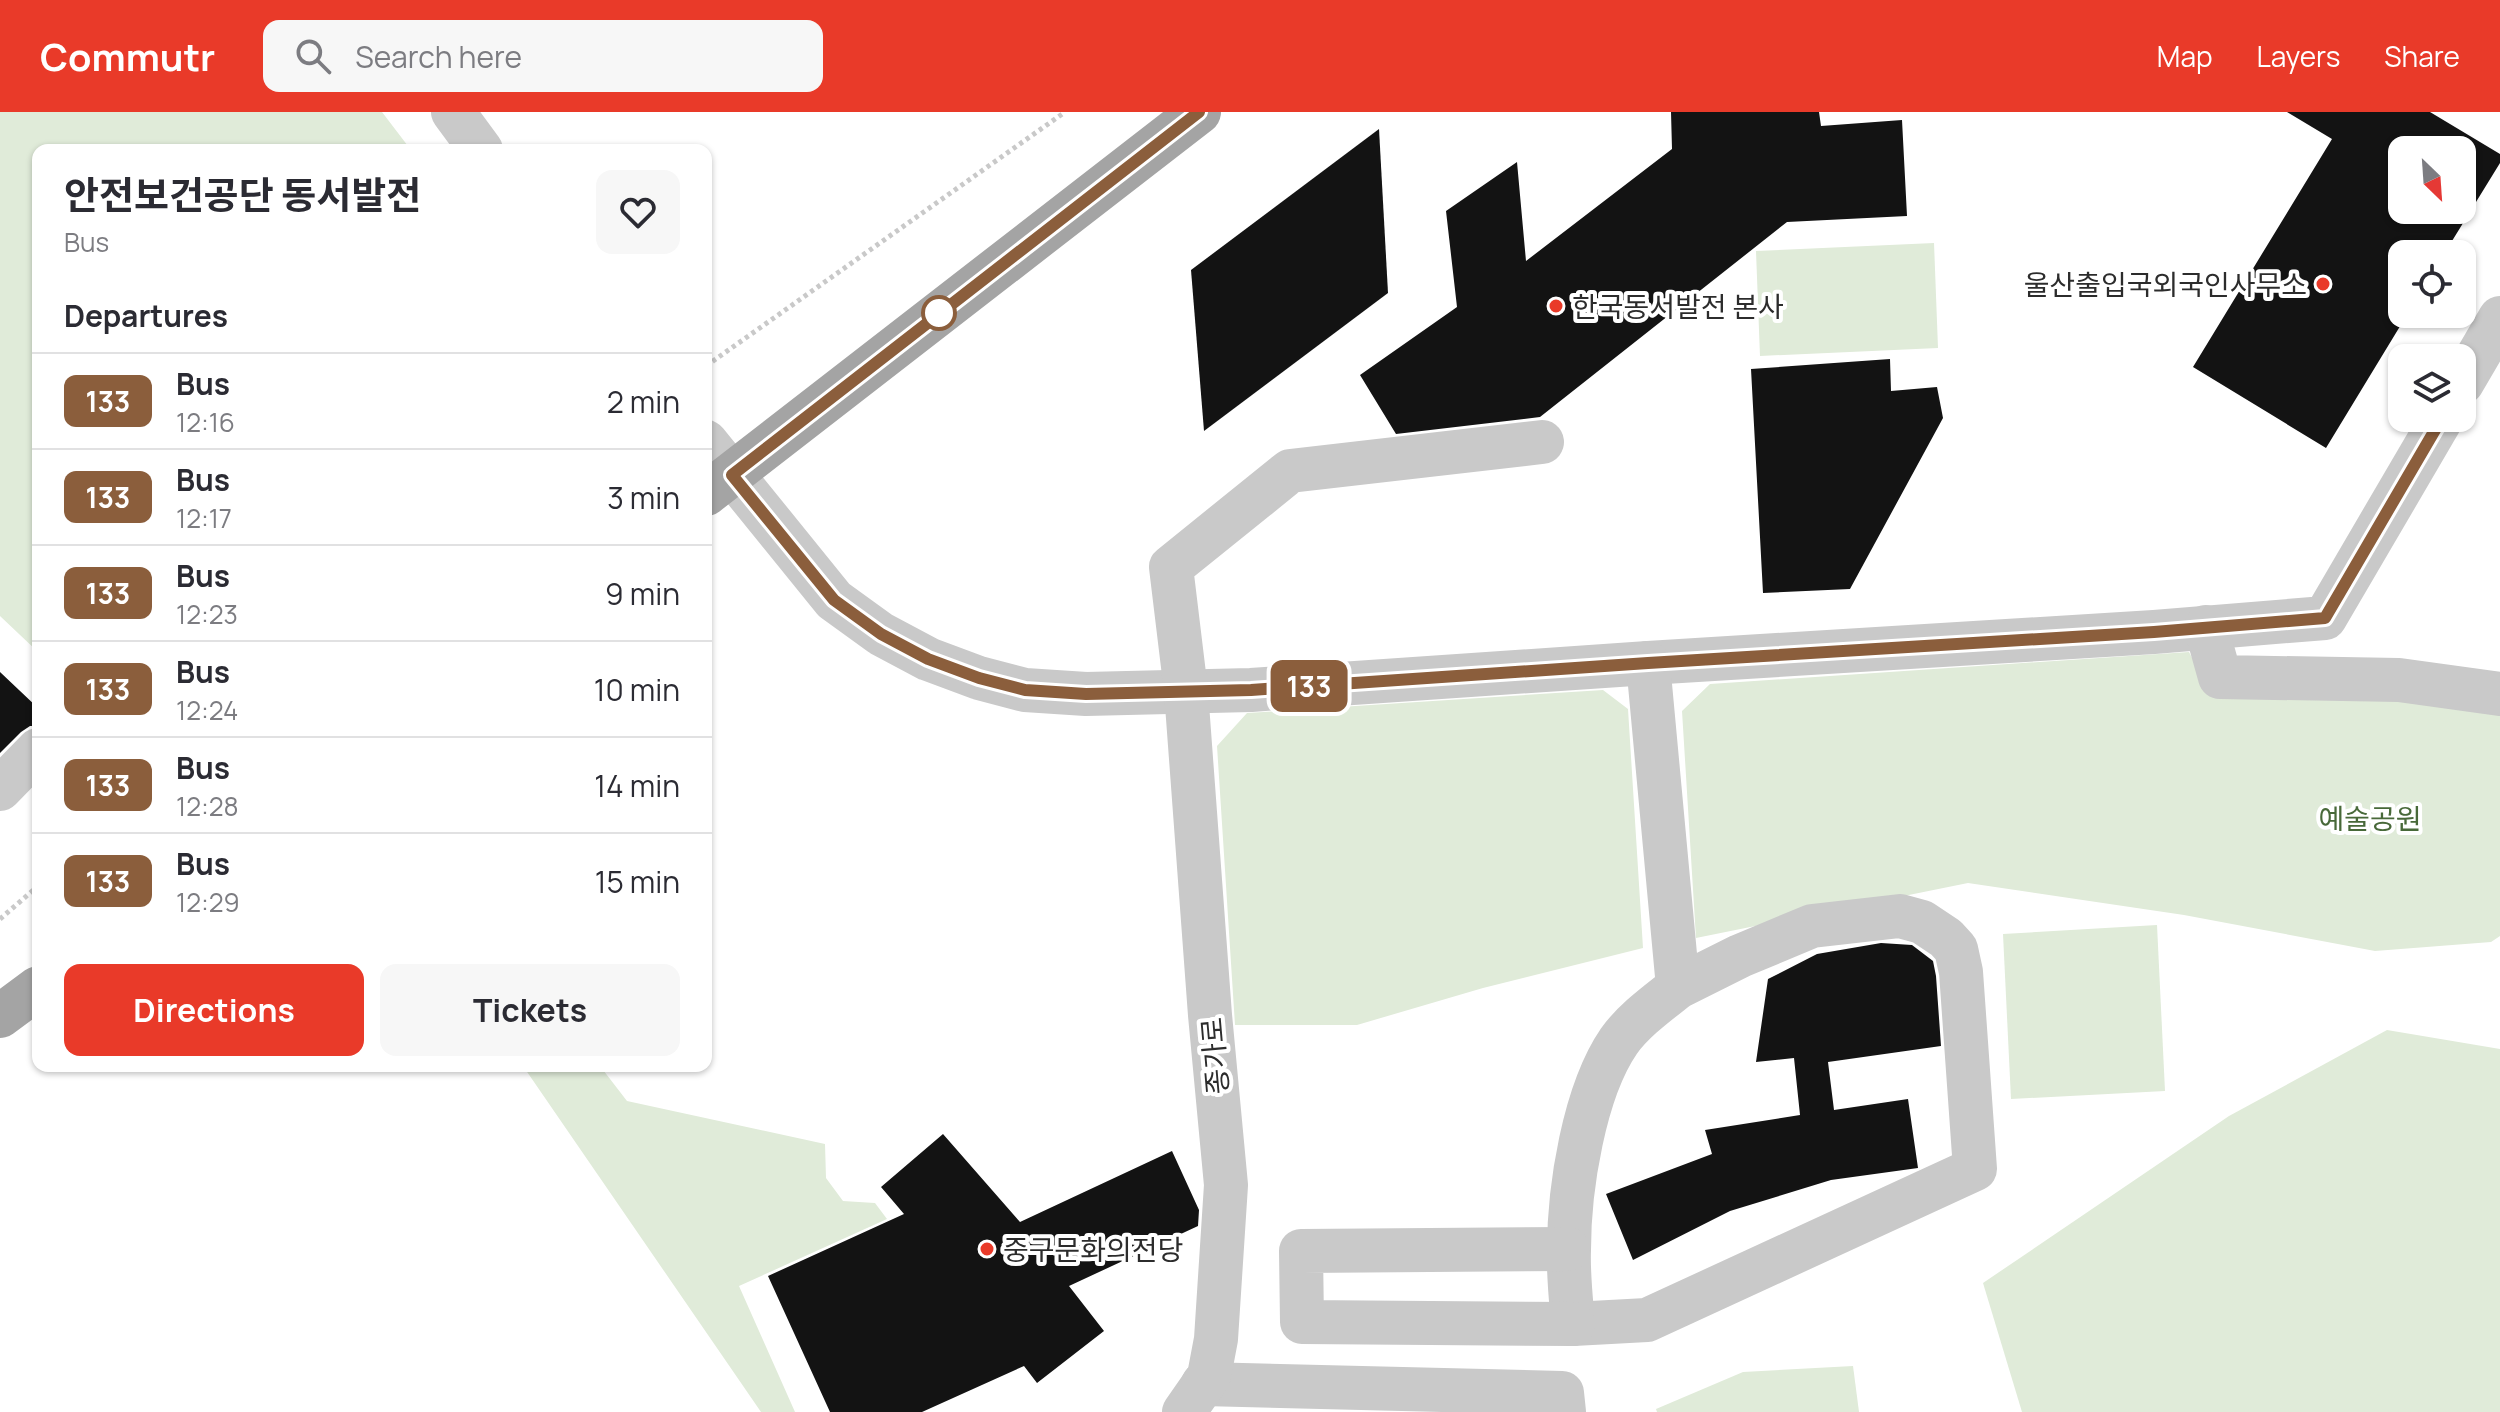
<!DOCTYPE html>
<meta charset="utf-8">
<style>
body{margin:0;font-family:Manrope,"Noto Sans KR",sans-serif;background:#f7f7f7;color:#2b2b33;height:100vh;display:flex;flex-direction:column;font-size:30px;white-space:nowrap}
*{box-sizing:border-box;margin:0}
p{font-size:26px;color:#7c7c81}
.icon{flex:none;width:44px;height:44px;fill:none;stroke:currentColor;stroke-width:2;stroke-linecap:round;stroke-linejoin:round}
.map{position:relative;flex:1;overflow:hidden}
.sheet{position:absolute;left:32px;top:32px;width:680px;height:928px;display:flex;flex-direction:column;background:#fff;border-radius:16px;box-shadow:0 2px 6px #0004}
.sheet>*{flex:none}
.badge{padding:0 16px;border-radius:12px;font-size:28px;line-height:52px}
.needle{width:52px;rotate:155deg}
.buttons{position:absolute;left:2388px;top:24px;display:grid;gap:16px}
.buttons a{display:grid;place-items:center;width:88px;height:88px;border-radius:16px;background:#fff;box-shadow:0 2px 6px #0004;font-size:40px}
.map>.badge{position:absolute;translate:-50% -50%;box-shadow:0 0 0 4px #fff}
h2{padding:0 32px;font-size:30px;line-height:72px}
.round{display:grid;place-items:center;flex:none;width:84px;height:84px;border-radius:16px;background:#f7f7f7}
.overview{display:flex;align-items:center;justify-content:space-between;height:136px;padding:0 32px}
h1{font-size:38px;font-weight:700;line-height:60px}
.cta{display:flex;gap:16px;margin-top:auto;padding:16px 32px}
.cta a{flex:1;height:92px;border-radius:16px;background:#e93a29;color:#fff;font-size:32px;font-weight:700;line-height:92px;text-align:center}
.cta a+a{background:#f7f7f7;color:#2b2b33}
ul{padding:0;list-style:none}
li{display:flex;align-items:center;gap:24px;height:96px;padding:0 32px;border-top:2px solid #e1e1e2}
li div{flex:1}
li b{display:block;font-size:30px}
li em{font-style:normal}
li .badge{min-width:88px;font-weight:700;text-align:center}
header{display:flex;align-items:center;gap:48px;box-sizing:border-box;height:112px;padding:0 40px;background:#e93a29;color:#fff}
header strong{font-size:38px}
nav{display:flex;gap:44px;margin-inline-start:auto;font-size:28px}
.search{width:560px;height:72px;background:#f7f7f7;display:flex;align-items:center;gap:20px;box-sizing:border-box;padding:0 28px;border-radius:16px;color:#7c7c81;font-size:30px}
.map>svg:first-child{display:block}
</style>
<header>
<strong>Commutr</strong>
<div class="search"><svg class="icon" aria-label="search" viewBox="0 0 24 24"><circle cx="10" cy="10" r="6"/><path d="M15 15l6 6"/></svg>Search here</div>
<nav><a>Map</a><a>Layers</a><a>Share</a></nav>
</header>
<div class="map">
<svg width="2500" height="1300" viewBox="0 0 2500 1300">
<rect width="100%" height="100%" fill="#fff"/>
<g fill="#e0ebd9">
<polygon points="0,0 382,0 411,38 38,38 38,540 0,504"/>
<polygon points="1934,131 1938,236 1760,244 1756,139"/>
<polygon points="2189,540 2203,567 2500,595 2500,824 2491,830 2375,839 2184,803 1968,771 1696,826 1682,599 1710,572"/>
<polygon points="1603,578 1628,597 1643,836 1483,876 1357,913 1235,913 1217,634 1247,601"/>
<polygon points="2157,813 2165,979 2011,987 2003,822"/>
<polygon points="2387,918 2500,937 2500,1300 2022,1300 1983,1171 2229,1004"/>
<polygon points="523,954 600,954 627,989 825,1032 826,1066 843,1089 875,1091 887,1107 739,1174 795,1300 761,1300"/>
<polygon points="1853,1254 1859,1300 1657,1300 1656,1297 1743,1260"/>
</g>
<g fill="#131313" fill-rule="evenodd">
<polygon points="1671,0 1819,0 1821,14 1902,8 1907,104 1787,110 1540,305 1396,322 1360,263 1457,195 1446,99 1517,50 1526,149 1672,37"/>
<path d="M2287 0H2430L2500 42V51L2444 142H2402V211L2326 336 2193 255 2332 27ZM2402 38H2462V98H2402Z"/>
<polygon points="1379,17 1388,181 1204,319 1191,158"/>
<polygon points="1890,247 1891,279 1937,275 1943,306 1850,477 1763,481 1751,257"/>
<polygon points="0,560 38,596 38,614 30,614 21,620 0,641"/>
<polygon points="1881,831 1912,833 1933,849 1936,864 1941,934 1828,950 1834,998 1908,987 1918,1056 1831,1068 1730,1099 1633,1148 1606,1082 1712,1042 1705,1018 1800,1003 1794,946 1756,950 1768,867 1817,842"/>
<polygon points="943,1022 1020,1110 1172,1039 1199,1098 1198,1114 1069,1174 1104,1219 1037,1271 1024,1254 922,1300 830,1300 768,1164 904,1102 881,1075"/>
</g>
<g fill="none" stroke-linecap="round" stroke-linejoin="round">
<g stroke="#c9c9c9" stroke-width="5" stroke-dasharray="4 4" stroke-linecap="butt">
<polyline points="706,254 1065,0"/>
<polyline points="0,807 38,774"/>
</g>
<g stroke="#c9c9c9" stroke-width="44">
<polyline points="453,0 481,38"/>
<polyline points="2462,271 2500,206"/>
<polyline points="706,330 834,488 881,522 928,547 979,566 1025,578 1086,582 1251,578 1648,551 2154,520 2325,506 2442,306"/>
<polyline points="2206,515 2220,565 2399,568 2500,582"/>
<path d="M1648 551 1678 875C1658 891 1634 908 1619 929 1584 980 1569 1076 1569 1138 1568 1162 1571 1187 1573 1212L1647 1208 1975 1057 1961 860 1956 837 1946 826 1922 810 1900 804 1812 814 1740 844 1678 875"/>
<polyline points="0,677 38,638"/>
<polyline points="1568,1137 1301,1139 1302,1210 1573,1212"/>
<polyline points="1203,1272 1562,1281 1564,1300"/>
<polyline points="1184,1300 1209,1264 1216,1227 1226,1073 1210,903 1186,579 1171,455 1290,359 1542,330"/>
</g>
<g stroke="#a4a4a4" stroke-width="44">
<polyline points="706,382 1199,0"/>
<polyline points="0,904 38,876"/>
</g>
</g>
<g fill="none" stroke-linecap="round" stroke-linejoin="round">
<g stroke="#fff" stroke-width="18">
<polyline id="line" points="1199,0 732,363 834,488 881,522 928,547 979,566 1025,578 1086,582 1251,578 1648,551 2154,520 2325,506 2442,306"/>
</g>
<use href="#line" stroke="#8b5e3c" stroke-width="12"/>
</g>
<g fill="#e93a29" stroke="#fff" stroke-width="3">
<circle cx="2323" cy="172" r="8"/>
<circle cx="1556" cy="194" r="8"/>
<circle cx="987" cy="1137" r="8"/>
</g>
<circle fill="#fff" stroke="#8b5e3c" stroke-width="4" cx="939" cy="201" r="16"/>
<g text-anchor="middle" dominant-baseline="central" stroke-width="8" stroke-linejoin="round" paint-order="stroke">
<g font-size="28" fill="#2c2c2c" stroke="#fff" text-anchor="start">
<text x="2307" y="172" text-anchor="end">울산출입국외국인사무소</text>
<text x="1572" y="194">한국동서발전 본사</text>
<text x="1003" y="1137">중구문화의전당</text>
</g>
<g font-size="28" fill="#486939" stroke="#fff">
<text x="2370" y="706">예술공원</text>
</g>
<g font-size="28" fill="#2c2c2c" stroke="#fff">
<text transform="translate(1214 944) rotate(-95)">종가로</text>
</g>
</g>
</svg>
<div class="buttons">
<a><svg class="needle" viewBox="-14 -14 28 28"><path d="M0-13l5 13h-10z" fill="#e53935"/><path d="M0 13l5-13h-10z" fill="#7c7c81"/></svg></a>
<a><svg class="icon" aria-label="locate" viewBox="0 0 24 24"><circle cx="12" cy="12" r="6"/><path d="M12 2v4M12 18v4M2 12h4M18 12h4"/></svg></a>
<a><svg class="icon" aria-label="layers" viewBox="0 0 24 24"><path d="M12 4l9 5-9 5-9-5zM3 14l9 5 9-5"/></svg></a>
</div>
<b class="badge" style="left:1309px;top:574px;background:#8b5e3c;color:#fff">133</b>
<section class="sheet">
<div class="overview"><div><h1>안전보건공단 동서발전</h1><p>Bus</p></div><a class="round"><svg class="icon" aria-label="heart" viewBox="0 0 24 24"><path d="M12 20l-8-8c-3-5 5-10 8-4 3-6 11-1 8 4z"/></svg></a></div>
<h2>Departures</h2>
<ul>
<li><span class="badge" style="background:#8b5e3c;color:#fff">133</span><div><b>Bus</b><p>12:16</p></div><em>2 min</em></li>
<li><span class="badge" style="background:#8b5e3c;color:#fff">133</span><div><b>Bus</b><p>12:17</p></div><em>3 min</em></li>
<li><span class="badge" style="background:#8b5e3c;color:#fff">133</span><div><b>Bus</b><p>12:23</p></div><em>9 min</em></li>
<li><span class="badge" style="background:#8b5e3c;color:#fff">133</span><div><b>Bus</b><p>12:24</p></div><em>10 min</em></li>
<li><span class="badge" style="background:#8b5e3c;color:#fff">133</span><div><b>Bus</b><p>12:28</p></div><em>14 min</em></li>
<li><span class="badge" style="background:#8b5e3c;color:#fff">133</span><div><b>Bus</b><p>12:29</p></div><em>15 min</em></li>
</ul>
<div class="cta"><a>Directions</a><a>Tickets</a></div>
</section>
</div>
